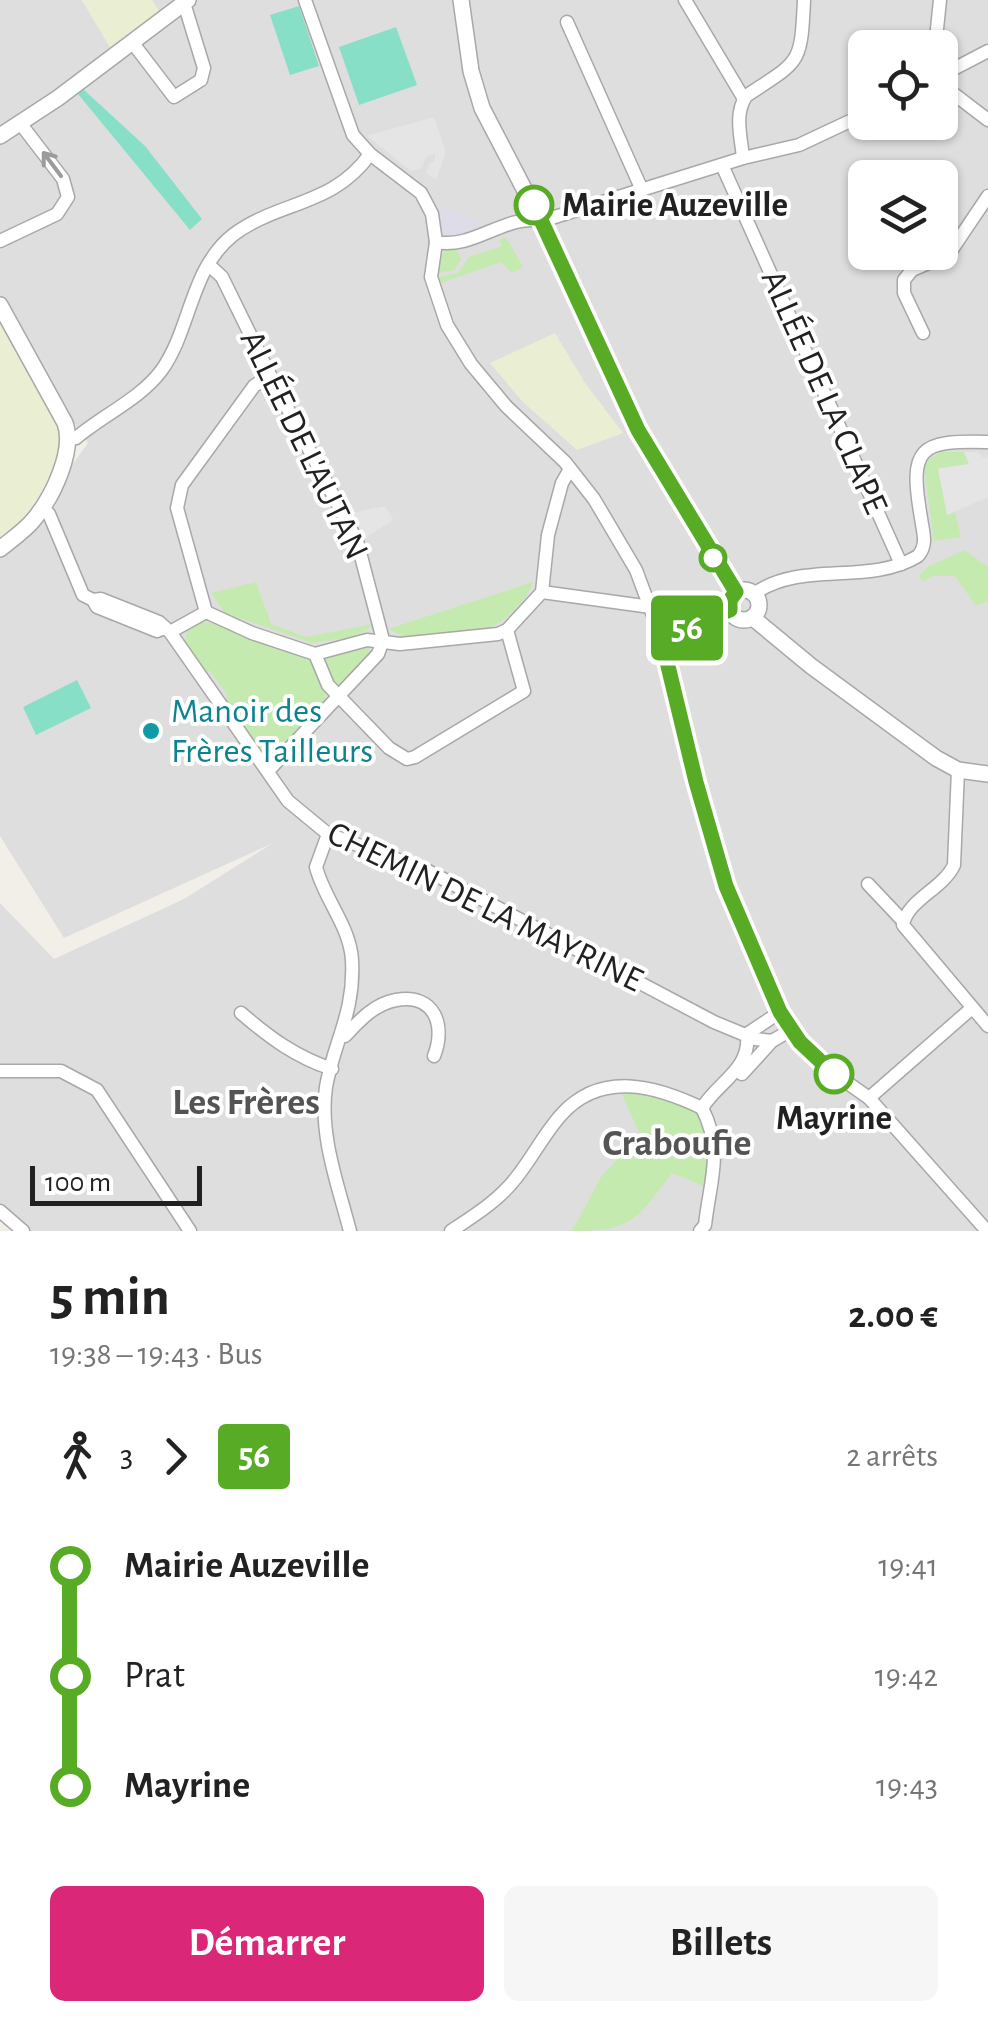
<!DOCTYPE html>
<html lang="fr">
<meta charset="utf-8">
<style>
body{margin:0;font-family:"Alegreya Sans",sans-serif;background:#f6f6f6;color:#222;height:100vh;display:flex;flex-direction:column;font-size:38px;white-space:nowrap}
*{box-sizing:border-box;margin:0}
p{font-size:32px;color:#767676}
.icon{flex:none;width:55px;height:55px;fill:none;stroke:currentColor;stroke-width:2;stroke-linecap:round;stroke-linejoin:round}
.map{position:relative;height:1231px;overflow:hidden}
.drawer{display:flex;flex-direction:column;background:#fff;flex:1}
.drawer>*{flex:none}
.badge{padding:0 20px;border-radius:8px;font-size:35px;line-height:65px}
.buttons{position:absolute;left:848px;top:30px;display:grid;gap:20px}
.buttons a{display:grid;place-items:center;width:110px;height:110px;border-radius:15px;background:#fff;box-shadow:0 2px 8px #0004;font-size:50px}
.scale{position:absolute;left:30px;bottom:25px;width:172px;box-sizing:border-box;padding-left:10px;border:5px solid #212121;border-top:0;font-size:28px;line-height:35px;white-space:nowrap;color:#212121;-webkit-text-stroke:8px #fff;paint-order:stroke}
.map>.badge{position:absolute;translate:-50% -50%;box-shadow:0 0 0 5px #fff}
.legs{display:flex;align-items:center;gap:15px;height:110px;padding:0 50px;font-size:32px}
.legs p{margin-inline-start:auto}
.overview{display:flex;align-items:center;justify-content:space-between;height:170px;padding:0 50px}
h1{font-size:55px;font-weight:600;line-height:75px}
.primary-button{display:flex;gap:20px;margin-top:auto;padding:20px 50px}
.primary-button a{flex:1;height:115px;border-radius:15px;background:#db2777;color:#fff;font-size:40px;font-weight:600;line-height:115px;text-align:center}
.primary-button a+a{background:#f6f6f6;color:#222}
ul{padding:0 50px;list-style:none}
li{display:flex;align-items:center;gap:35px;height:110px;font-size:38px}
li i{display:grid;place-items:center;width:15px;height:100%;margin:0 12px;background:currentColor}
li i::after{content:'';width:25px;height:25px;margin:-12px;border:8px solid;border-radius:50%;background:#fff}
li p{margin-inline-start:auto}
li:first-child i{background:linear-gradient(#0000 50%,currentColor 0)}
li:last-child i{background:linear-gradient(currentColor 50%,#0000 0)}
.map>svg:first-child{display:block}
</style>
<div class="map">
<svg width="988" height="1231" viewBox="0 0 988 1231">
<rect width="100%" height="100%" fill="#f1efe8"/>
<path fill="#dfdede" fill-rule="evenodd" d="M0 0H82L111 48 158 12 152 0H988V1231H18L0 1214V903L54 959 184 899 273 843 64 938 0 836V558L42 524 55 506 72 465 88 443 0 314ZM865 48H940V122H865ZM865 178H940V252H865Z"/>
<g fill="#eaefd4">
<polygon points="82,0 152,0 159,11 111,49"/>
<polygon points="0,314 61,428 62,445 58,461 37,499 20,521 0,539"/>
<polygon points="555,333 585,383 623,433 577,450 523,402 490,363"/>
</g>
<g fill="#c5eaaf">
<polygon points="506,237 523,267 512,273 501,262 440,283 438,277 458,273 469,257 502,246 500,240"/>
<polygon points="456,249 461,259 455,270 439,273 439,256 446,250"/>
<polygon points="942,452 964,452 969,464 939,468 948,515 955,512 961,537 934,541 924,468 927,460"/>
<polygon points="965,550 988,567 988,601 976,606 955,576 932,576 923,582 919,575 929,566"/>
<polygon points="256,582 271,624 306,637 372,624 366,631 350,637 312,643 225,613 211,593"/>
<polygon points="533,582 527,596 505,619 489,629 406,638 388,629"/>
<path d="M201 621C221 625 298 649 311 661 322 670 327 691 325 704L279 753H262L257 749 225 703 227 695 210 671H203L184 645 188 628Z"/>
<polygon points="368,645 371,654 343,685 331,683 323,666 325,658"/>
<path d="M632 1089 650 1090 699 1113 710 1143V1189L672 1173C636 1220 633 1231 572 1231L601 1177 640 1135 622 1094Z"/>
</g>
<g fill="#87dfc8">
<polygon points="299,6 319,66 290,75 270,15"/>
<polygon points="396,27 417,85 359,105 339,47"/>
<polygon points="83,89 145,146 202,219 190,230 78,94"/>
<polygon points="77,680 91,708 36,735 23,707"/>
</g>
<g fill="#e5e5e5">
<polygon points="434,117 446,152 436,180 426,173 430,163 435,161 435,154 427,156 420,169 411,171 367,136"/>
<polygon points="964,452 977,452 984,458 988,456 988,497 947,515 938,469 969,464"/>
<polygon points="385,506 393,520 361,541 352,513"/>
</g>
<polygon fill="#dddce7" points="432,202 492,227 447,238 442,233"/>
<g fill="none" stroke-linecap="round" stroke-linejoin="round">
<g stroke="#a8a8a8" stroke-width="15">
<g id="minor">
<polyline points="305,0 353,135 370,154 421,193 432,214 436,242 431,277 447,325 471,364 506,406 565,462 594,499 636,570 661,637 696,782 726,886 780,1012 800,1042 835,1074 869,1098 987,1231"/>
<polyline points="685,0 744,99"/>
<polyline points="567,22 642,190"/>
<polyline points="132,42 174,97 201,80 204,68 184,3"/>
<polyline points="935,48 940,0"/>
<polyline points="940,76 988,51"/>
<polyline points="940,79 950,91 988,120"/>
<path d="M743 158C741 136 734 115 746 96 800 60 801 66 804 0"/>
<polyline points="722,165 901,564"/>
<polyline points="0,241 57,214 68,197 63,179 20,123"/>
<path d="M436 242C473 250 507 213 542 221L743 158 799 145 865 114"/>
<polyline points="209,265 222,277 270,375 357,541 383,640 378,654 269,770"/>
<polyline points="923,333 904,293 904,280 912,270 949,254 988,196"/>
<path d="M69 439 76 438C103 415 140 399 161 371 191 330 190 269 233 235 278 201 334 206 370 154"/>
<polyline points="42,508 49,514 83,595 93,600 97,607 157,631 164,628"/>
<polyline points="542,592 651,607"/>
<path d="M754 594C800 560 869 586 918 556 928 544 923 533 921 518 909 448 918 440 988 442"/>
<polyline points="93,600 101,599 159,622 170,632 288,801 328,834 428,871 714,1022 755,1039 772,1041"/>
<polyline points="206,612 252,633 315,654 367,640 400,644 498,634 507,630 542,592 548,535 562,483 570,469"/>
<polyline points="206,612 177,508 182,485 254,386 270,375"/>
<polyline points="170,632 206,612"/>
<polyline points="661,637 730,610"/>
<polyline points="315,654 328,685 389,748 407,759 415,757 524,691 507,630"/>
<path d="M958 770 954 865C943 889 907 900 903 925L988 1026"/>
<path d="M328 834 316 867C324 899 350 926 352 960 355 1013 334 1041 326 1087 319 1135 338 1185 350 1231"/>
<polyline points="868,884 903,921"/>
<path d="M241 1013C270 1038 296 1057 332 1069"/>
<path d="M345 1036C359 1021 374 1004 396 1000 435 993 446 1026 434 1056"/>
<polyline points="0,1071 61,1071 97,1090 190,1231"/>
<polyline points="742,1074 772,1041 791,1030"/>
<polyline points="869,1098 972,1008"/>
<path d="M702 1108C719 1081 751 1069 747 1034L780 1012"/>
<polyline points="0,1211 23,1231"/>
<path d="M451 1231C475 1215 498 1201 516 1178 532 1158 544 1134 561 1115 601 1070 656 1086 702 1108"/>
<path d="M700 1231 705 1225C710 1180 724 1151 702 1108"/>
</g>
</g>
<g stroke="#a8a8a8" stroke-width="18">
<g id="tertiary">
<polyline points="461,0 471,71 482,108 560,258 638,430 736,592"/>
<polyline points="0,136 58,98 188,0"/>
<path d="M0 305 65 423C75 450 53 496 35 518 26 530 12 539 0 549"/>
<circle cx="744" cy="605" r="15"/>
<polyline points="753,618 811,666 936,758 958,770 988,774"/>
</g>
</g>
<use href="#minor" stroke="#fff" stroke-width="12"/>
<use href="#tertiary" stroke="#fff" stroke-width="15"/>
</g>
<defs><path id="oneway-shaft" d="M-6 0H5M1.5-3L5.5 0L1.5 3" fill="none" stroke-width="1.6" stroke-linecap="round" stroke-linejoin="round" transform="scale(2.5)"/></defs>
<use stroke="#9b9b9b" href="#oneway-shaft" transform="translate(52 164) rotate(-127)"/>
<g fill="none" stroke-linecap="round" stroke-linejoin="round">
<g stroke="#fff" stroke-width="22">
<polyline id="line-1" points="534,205 638,430 736,592 730,600 730,610 661,637 696,782 726,886 780,1012 800,1042 834,1074"/>
</g>
<use href="#line-1" stroke="#58ac25" stroke-width="15"/>
</g>
<g fill="#fff" stroke="#58ac25" stroke-width="5">
<circle cx="534" cy="205" r="18"/>
<circle cx="713" cy="558" r="12"/>
<circle cx="834" cy="1074" r="18"/>
</g>
<circle fill="#0f9aa8" stroke="#fff" stroke-width="4" cx="151" cy="731" r="10"/>
<g text-anchor="middle" dominant-baseline="central" stroke-width="8" stroke-linejoin="round" paint-order="stroke">
<g font-size="35" font-weight="bold" fill="#212121" stroke="#fff" text-anchor="start">
<text x="562" y="205">Mairie Auzeville</text>
<text x="834" y="1118" text-anchor="middle">Mayrine</text>
</g>
<g font-size="35" fill="#212121" stroke="#fff">
<text transform="translate(824 392) rotate(66)">ALLÉE DE LA CLAPE</text>
<text transform="translate(304 445) rotate(64)">ALLÉE DE L'AUTAN</text>
<text transform="translate(485 907) rotate(26)">CHEMIN DE LA MAYRINE</text>
</g>
<g font-size="35" fill="#0d838f" stroke="#fff" text-anchor="start">
<text x="171" y="711">Manoir des<tspan x="171" dy="40">Frères Tailleurs</tspan></text>
</g>
<g font-size="38" font-weight="bold" fill="#545454" stroke="#fff">
<text x="246" y="1103">Les Frères</text>
<text x="677" y="1144">Craboufie</text>
</g>
</g>
</svg>
<div class="buttons">
<a><svg class="icon" aria-label="locate" viewBox="0 0 24 24"><circle cx="12" cy="12" r="6"/><path d="M12 2v4M12 18v4M2 12h4M18 12h4"/></svg></a>
<a><svg class="icon" aria-label="layers" viewBox="0 0 24 24"><path d="M12 4l9 5-9 5-9-5zM3 14l9 5 9-5"/></svg></a>
</div>
<div class="scale">100 m</div>
<b class="badge" style="left:687px;top:628px;background:#58ac25;color:#fff">56</b>
</div>
<section class="drawer">
<div class="overview"><div><h1>5 min</h1><p>19:38 – 19:43 · Bus</p></div><b>2.00 €</b></div>
<div class="legs"><svg class="icon" aria-label="walk" viewBox="0 0 24 24"><circle cx="13" cy="4" r="2"/><path d="M13 8l-2 6 4 7M11 14l-3 7M7 12l3-4h3l4 4"/></svg>3<svg class="icon" aria-label="forward" viewBox="0 0 24 24"><path d="M9 5l7 7-7 7"/></svg><b class="badge" style="background:#58ac25;color:#fff">56</b><p>2 arrêts</p></div>
<ul>
<li><i style="color:#58ac25"></i><b>Mairie Auzeville</b><p>19:41</p></li>
<li><i style="color:#58ac25"></i><span>Prat</span><p>19:42</p></li>
<li><i style="color:#58ac25"></i><b>Mayrine</b><p>19:43</p></li>
</ul>
<div class="primary-button"><a>Démarrer</a><a>Billets</a></div>
</section>
